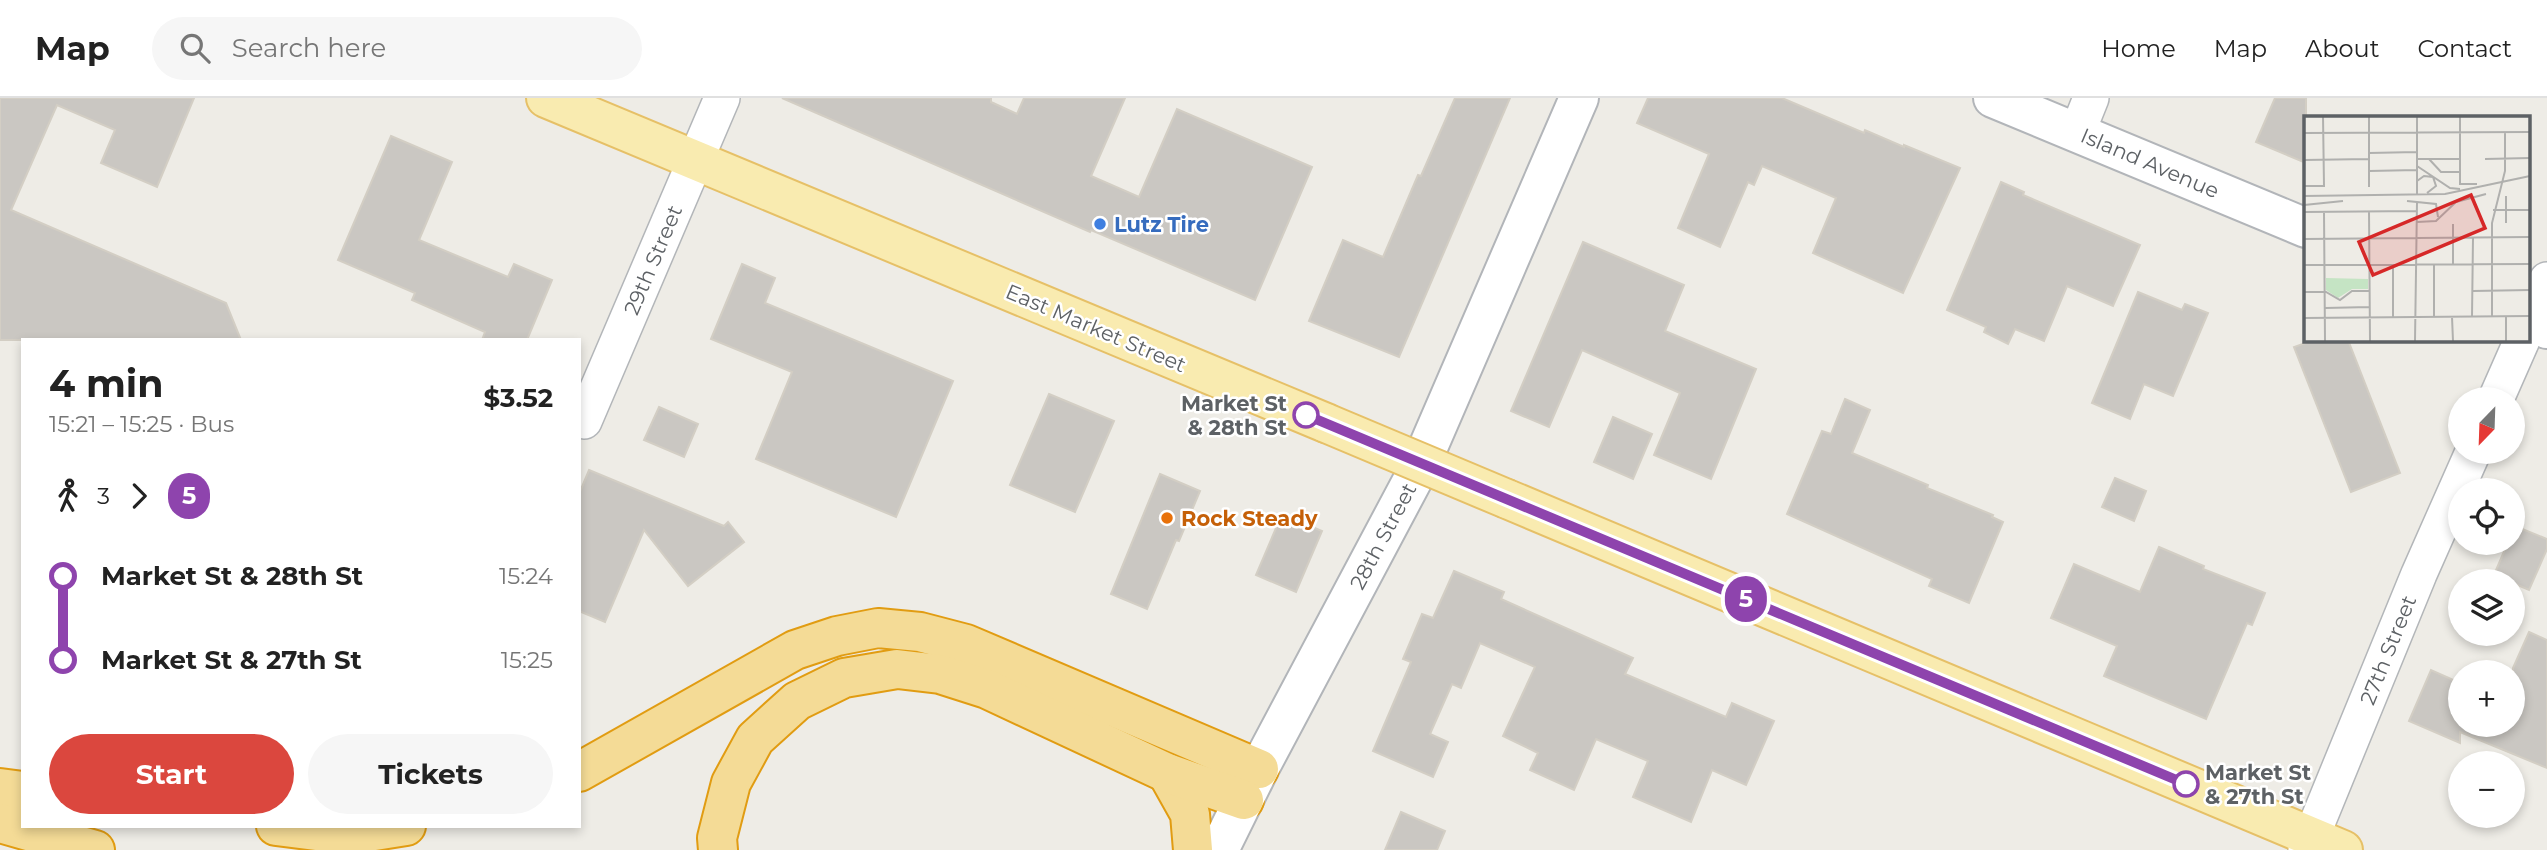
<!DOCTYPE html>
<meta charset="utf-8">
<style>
body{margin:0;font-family:Montserrat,sans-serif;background:#f6f6f6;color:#222;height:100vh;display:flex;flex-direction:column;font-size:26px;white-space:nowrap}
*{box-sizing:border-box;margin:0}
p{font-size:23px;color:#767676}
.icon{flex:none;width:38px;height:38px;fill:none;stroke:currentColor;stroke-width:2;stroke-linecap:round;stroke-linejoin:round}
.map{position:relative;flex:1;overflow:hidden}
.sheet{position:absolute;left:21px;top:240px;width:560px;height:490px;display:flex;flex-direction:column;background:#fff;border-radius:0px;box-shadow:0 4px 10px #0003}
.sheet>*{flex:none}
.badge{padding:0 14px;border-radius:23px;font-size:24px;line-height:46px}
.needle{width:46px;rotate:203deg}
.buttons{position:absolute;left:2448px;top:289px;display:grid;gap:14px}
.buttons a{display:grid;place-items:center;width:77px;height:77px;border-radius:50%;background:#fff;box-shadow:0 4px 10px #0003;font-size:35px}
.map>.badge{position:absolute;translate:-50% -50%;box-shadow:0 0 0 4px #fff}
.legs{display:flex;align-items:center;gap:10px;height:77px;padding:0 28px;font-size:23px}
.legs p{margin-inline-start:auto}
.summary{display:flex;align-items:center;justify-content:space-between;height:119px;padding:0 28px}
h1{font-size:38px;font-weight:700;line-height:52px}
.cta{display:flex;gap:14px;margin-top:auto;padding:14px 28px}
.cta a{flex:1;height:80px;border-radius:42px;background:#db473e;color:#fff;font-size:28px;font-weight:700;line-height:80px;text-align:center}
.cta a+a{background:#f6f6f6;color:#222}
ul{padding:0 28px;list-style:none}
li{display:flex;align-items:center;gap:24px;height:84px;font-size:26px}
li i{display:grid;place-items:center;width:10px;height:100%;margin:0 9px;background:currentColor}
li i::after{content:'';width:18px;height:18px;margin:-9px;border:5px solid;border-radius:50%;background:#fff}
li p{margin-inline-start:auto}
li:first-child i{background:linear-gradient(#0000 50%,currentColor 0)}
li:last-child i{background:linear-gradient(currentColor 50%,#0000 0)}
header{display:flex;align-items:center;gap:42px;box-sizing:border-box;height:98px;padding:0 35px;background:#fff;border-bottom:2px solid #e0e0e0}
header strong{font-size:33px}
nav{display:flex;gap:38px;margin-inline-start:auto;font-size:24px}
.search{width:490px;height:63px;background:#f6f6f6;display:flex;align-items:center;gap:18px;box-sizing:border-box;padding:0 24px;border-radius:38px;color:#767676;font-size:26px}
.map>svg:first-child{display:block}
</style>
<header>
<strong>Map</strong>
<div class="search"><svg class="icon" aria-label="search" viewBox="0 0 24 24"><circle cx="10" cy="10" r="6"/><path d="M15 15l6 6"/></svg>Search here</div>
<nav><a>Home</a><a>Map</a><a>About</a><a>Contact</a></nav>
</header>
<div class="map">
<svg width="2547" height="752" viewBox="0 0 2547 752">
<rect width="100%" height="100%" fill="#eeece6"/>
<g fill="#cac7c2" stroke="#d3cec4" stroke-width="2">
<polygon points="0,0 194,0 157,89 101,65 115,32 57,7 11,112 226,205 241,242 0,242"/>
<polygon points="782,0 991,0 991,4 1017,16 1024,0 1125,0 1091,78 1139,99 1177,11 1312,69 1255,202 1091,132 1090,134"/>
<polygon points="1455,0 1510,0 1399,259 1309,223 1343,142 1383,159 1418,77 1421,78"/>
<polygon points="1648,0 1782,0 1864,35 1865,32 1904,49 1904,47 1960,70 1903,195 1813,155 1836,100 1762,68 1754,87 1748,84 1720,149 1678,130 1709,56 1637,25"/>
<polygon points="2275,0 2306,0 2306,65 2256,44"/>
<polygon points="391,38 452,64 419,142 508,179 514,166 552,182 527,242 482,242 485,234 412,202 415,195 338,162"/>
<polygon points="2001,84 2024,94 2023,97 2140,147 2113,208 2067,188 2044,243 2015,231 2008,246 1984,234 1986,229 1947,212"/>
<polygon points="1583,144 1684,187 1665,233 1756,271 1711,381 1654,357 1680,295 1582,252 1549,329 1511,313"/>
<polygon points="742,166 775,180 765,205 953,283 896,419 756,361 792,274 711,241"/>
<polygon points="2138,194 2182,212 2185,206 2208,215 2173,298 2144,286 2130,321 2092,305"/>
<polygon points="2314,242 2348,242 2400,375 2351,394 2294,249"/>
<polygon points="1049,296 1114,323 1075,414 1010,387"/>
<polygon points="1845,301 1870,312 1852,355 1928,387 1927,390 1993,417 1992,419 2003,424 1969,505 1929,488 1932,481 1787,416 1822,333 1831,336"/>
<polygon points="659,309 698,326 684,359 644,342"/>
<polygon points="1613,319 1652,336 1633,381 1594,364"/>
<polygon points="589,372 724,428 728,424 744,444 688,488 644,432 605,524 579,513 579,396"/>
<polygon points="1160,376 1200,393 1179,443 1176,442 1147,511 1111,496"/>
<polygon points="2115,380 2146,393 2134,423 2102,409"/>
<polygon points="1282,416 1322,433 1296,494 1256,477"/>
<polygon points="2515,428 2547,441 2547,451 2529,492 2513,485 2513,483 2494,477 2508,444 2513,444"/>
<polygon points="2159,449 2204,468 2203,471 2265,495 2252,527 2247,525 2206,621 2104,578 2117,548 2051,520 2074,466 2140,494"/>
<polygon points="1454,473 1504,494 1501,501 1633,560 1625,576 1726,619 1732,605 1774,623 1746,687 1712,672 1691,724 1633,699 1648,663 1596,641 1574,692 1530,672 1538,655 1503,638 1535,569 1480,545 1461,590 1452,586 1430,636 1448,644 1433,679 1373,653 1411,564 1403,561 1422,516 1433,520"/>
<polygon points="2529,534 2547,542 2547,670 2460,634 2460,645 2409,623 2431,572 2460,585 2460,626 2513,626 2513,570"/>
<polygon points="1401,714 1445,733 1437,752 1385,752"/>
</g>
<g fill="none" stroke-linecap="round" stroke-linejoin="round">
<g stroke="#b3b6b9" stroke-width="38">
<g id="street">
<polyline points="2077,35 2091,0"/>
<polyline points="2528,228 2547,182"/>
<polyline points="2496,301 2522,242"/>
<polyline points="584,323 722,0"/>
<polyline points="2306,752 2419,476 2473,354"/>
</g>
</g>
<g stroke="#b2b5b9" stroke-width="42">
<g id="secondary">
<polyline points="1993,0 2306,130"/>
<polyline points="2528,222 2547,231"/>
<polyline points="1219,752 1259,671 1419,370 1579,0"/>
</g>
</g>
<g stroke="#e6c067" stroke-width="42">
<g id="primary">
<polyline points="546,0 1326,325"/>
<polyline points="1507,401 2343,752"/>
</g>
</g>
<g stroke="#e19c12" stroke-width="42">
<g id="highway">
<polyline points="579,674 795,552 837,538 878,530 920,534 966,546 1259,671"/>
<polyline points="1167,675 1190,716 1193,752"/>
<polyline points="0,690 23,693"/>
<polyline points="0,725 95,752"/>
<polyline points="276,728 349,737 406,728"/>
<polyline points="718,752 717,740 731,685 755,641 797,603 844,580 897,571 940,576 987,591 1167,675 1244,702"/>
</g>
</g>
<use href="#street" stroke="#fff" stroke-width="35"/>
<use href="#secondary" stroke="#fff" stroke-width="38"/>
<use href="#primary" stroke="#f9ebb0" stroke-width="38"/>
<use href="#highway" stroke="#f4db96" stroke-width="38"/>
<g stroke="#e6c067" stroke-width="42" stroke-linecap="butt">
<polyline id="primary-bridge" points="1326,325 1507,401"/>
</g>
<use href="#primary-bridge" stroke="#f9ebb0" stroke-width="38"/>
</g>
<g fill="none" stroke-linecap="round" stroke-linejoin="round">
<g stroke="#fff" stroke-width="16">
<polyline id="line-1" points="1306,317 2186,686"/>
</g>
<use href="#line-1" stroke="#8e44ad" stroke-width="10"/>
</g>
<circle fill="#3f7fe0" stroke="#fff" stroke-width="2.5" cx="1100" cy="126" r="7"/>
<g fill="#fff" stroke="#8e44ad" stroke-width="3.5">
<circle cx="1306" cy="317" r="12"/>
<circle cx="2186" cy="686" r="12"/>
</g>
<circle fill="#e8710a" stroke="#fff" stroke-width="2.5" cx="1167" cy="420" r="7"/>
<g text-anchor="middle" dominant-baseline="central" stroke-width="5" stroke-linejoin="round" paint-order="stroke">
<g font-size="21" fill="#5d6165" stroke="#fff">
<text transform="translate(2150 65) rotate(23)">Island Avenue</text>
<text transform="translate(653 162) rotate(-67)">29th Street</text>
<text transform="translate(1096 230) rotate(23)">East Market Street</text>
<text transform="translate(1383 438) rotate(-62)">28th Street</text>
<text transform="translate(2388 552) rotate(-68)">27th Street</text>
</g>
<g font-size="21" font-weight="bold" fill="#366cbe" stroke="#fff" text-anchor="start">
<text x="1114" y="126">Lutz Tire</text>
</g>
<g font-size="21" font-weight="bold" fill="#5d6165" stroke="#fff" text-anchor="end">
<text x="1287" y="305">Market St<tspan x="1287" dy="24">&amp; 28th St</tspan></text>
<text x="2205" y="674" text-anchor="start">Market St<tspan x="2205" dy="24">&amp; 27th St</tspan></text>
</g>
<g font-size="21" font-weight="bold" fill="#c56008" stroke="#fff" text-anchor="start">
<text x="1181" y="420">Rock Steady</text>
</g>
</g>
<g transform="translate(2304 18)">
<rect width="226" height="226" fill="#eeece6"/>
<path d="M22 162 64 163V173H48L34 182 22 174Z" fill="#c5e4c4"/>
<path fill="none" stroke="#b0b0ae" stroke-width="2" d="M65 0V71M113 0V78M156 0V68H173M0 17 226 16M65 37 113 36M113 43H156M125 43 137 56H156M181 43 226 42M0 44 65 43M113 50 146 72 156 73M65 55 113 54M113 65 120 60 129 61 132 70 123 77M0 70H20L19 0M0 80 141 78 226 60M103 85 132 88 134 101M0 89 39 85M189 94H226M65 95 66 225M0 96 113 95M20 96 21 225M113 106 132 105 152 86 182 78M202 107V80M149 108V149M0 123 226 121M0 149 226 148M89 149V201M169 175 226 174M0 176H22L36 184 48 175H66M21 192 66 191M202 200V225M130 201V149M148 201 149 225M168 201 169 122M188 201V107L201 55V16M0 202 226 200M111 225 113 86"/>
<path fill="#d62828" fill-opacity="0.15" stroke="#d62828" stroke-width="3.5" d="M167 79 181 112 69 159 55 126Z"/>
<rect width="226" height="226" fill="none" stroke="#5d6165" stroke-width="3.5"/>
</g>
</svg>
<div class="buttons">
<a><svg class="needle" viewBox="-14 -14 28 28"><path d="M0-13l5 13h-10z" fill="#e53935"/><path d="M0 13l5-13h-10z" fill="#767676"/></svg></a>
<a><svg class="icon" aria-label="locate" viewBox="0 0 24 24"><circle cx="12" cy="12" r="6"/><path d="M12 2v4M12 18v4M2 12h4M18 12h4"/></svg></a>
<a><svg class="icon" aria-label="layers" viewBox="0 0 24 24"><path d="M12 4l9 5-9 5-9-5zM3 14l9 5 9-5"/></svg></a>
<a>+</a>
<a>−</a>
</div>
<b class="badge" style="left:1746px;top:501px;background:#8e44ad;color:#fff">5</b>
<section class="sheet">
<div class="summary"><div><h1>4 min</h1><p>15:21 – 15:25 · Bus</p></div><b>$3.52</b></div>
<div class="legs"><svg class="icon" aria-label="walk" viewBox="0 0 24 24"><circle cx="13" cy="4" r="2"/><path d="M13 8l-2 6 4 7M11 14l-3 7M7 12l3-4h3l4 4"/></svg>3<svg class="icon" aria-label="forward" viewBox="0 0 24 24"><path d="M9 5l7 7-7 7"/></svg><b class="badge" style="background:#8e44ad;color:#fff">5</b></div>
<ul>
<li><i style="color:#8e44ad"></i><b>Market St &amp; 28th St</b><p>15:24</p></li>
<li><i style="color:#8e44ad"></i><b>Market St &amp; 27th St</b><p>15:25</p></li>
</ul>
<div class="cta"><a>Start</a><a>Tickets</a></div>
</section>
</div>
